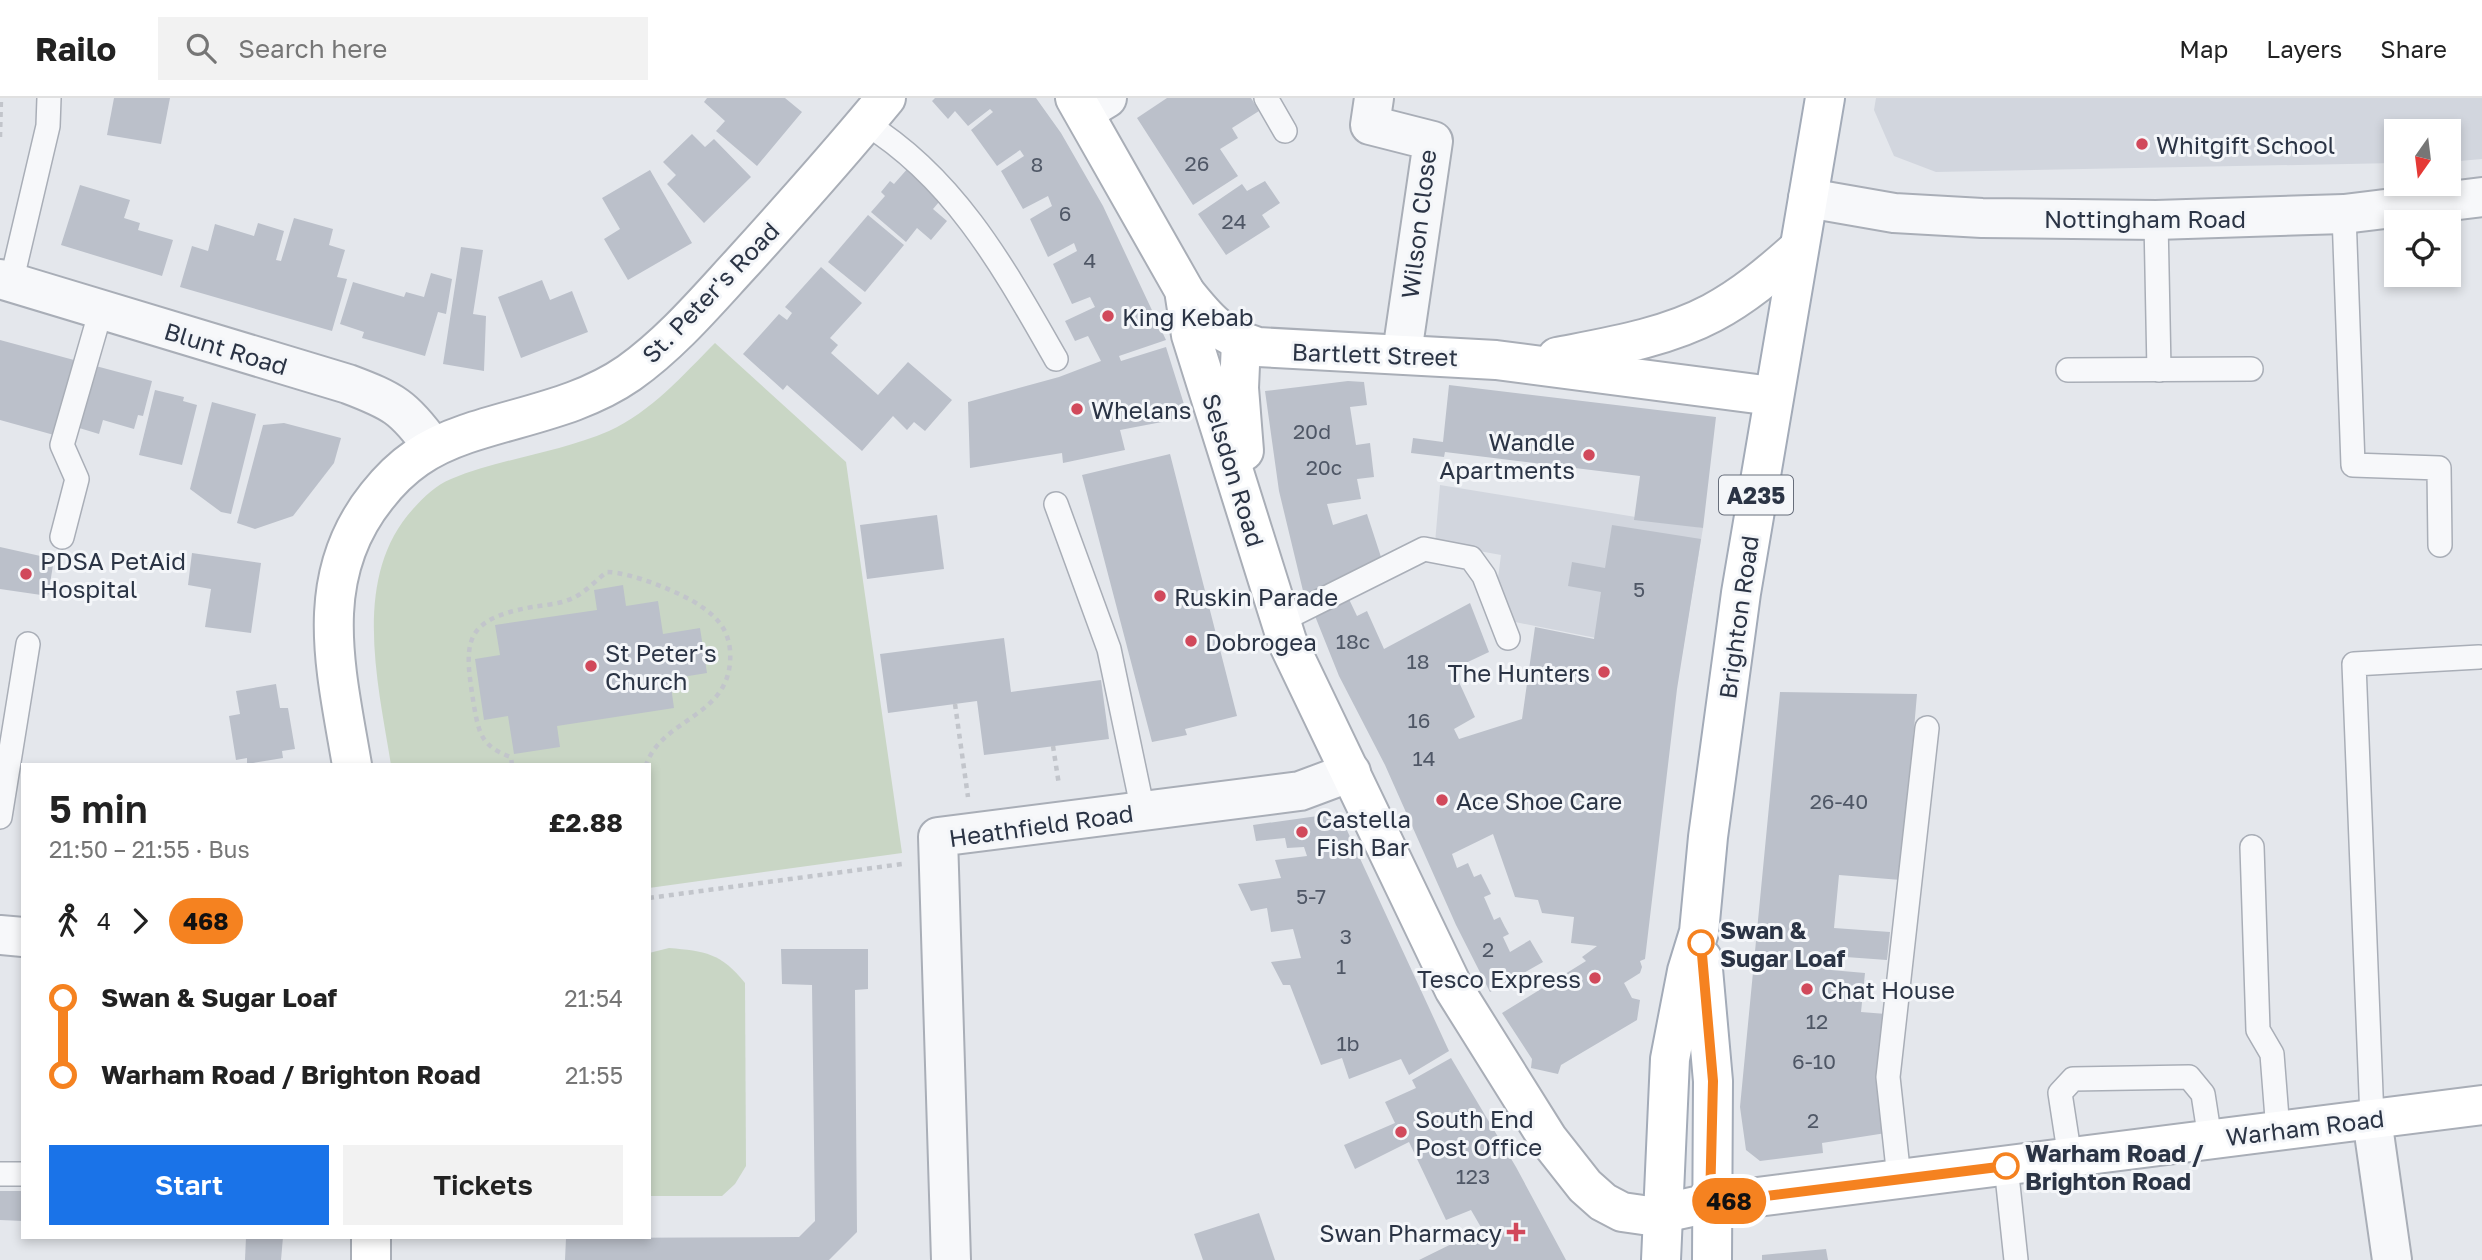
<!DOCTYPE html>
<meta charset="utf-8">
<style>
body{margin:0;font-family:"Golos Text",sans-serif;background:#f2f2f2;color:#222;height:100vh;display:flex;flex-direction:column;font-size:26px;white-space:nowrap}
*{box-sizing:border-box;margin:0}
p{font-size:23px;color:#767676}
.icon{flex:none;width:38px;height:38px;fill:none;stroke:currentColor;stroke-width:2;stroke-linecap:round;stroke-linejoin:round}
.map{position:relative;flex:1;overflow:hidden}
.side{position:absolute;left:21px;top:665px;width:630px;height:476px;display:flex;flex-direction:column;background:#fff;border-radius:0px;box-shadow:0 4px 10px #0003}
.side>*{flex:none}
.badge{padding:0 14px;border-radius:23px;font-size:24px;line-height:46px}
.needle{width:46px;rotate:194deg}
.fabs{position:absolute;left:2384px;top:21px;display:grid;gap:14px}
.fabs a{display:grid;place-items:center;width:77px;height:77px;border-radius:0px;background:#fff;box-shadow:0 4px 10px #0003;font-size:35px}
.map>.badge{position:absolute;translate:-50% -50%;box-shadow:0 0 0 4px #fff}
.legs{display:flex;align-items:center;gap:10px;height:77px;padding:0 28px;font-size:23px}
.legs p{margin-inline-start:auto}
.head{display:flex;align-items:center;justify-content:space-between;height:119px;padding:0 28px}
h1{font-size:38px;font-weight:600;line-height:52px}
.action{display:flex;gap:14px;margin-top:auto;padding:14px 28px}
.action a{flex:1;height:80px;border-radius:0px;background:#1a73e8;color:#fff;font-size:28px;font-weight:600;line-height:80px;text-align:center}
.action a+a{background:#f2f2f2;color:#222}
ul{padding:0 28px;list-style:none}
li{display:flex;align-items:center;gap:24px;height:77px;font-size:26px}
li i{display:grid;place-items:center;width:10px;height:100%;margin:0 9px;background:currentColor}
li i::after{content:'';width:18px;height:18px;margin:-9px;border:5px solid;border-radius:50%;background:#fff}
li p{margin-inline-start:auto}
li:first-child i{background:linear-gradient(#0000 50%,currentColor 0)}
li:last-child i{background:linear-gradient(currentColor 50%,#0000 0)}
header{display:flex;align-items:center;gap:42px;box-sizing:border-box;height:98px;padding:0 35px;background:#fff;border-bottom:2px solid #e0e0e0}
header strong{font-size:33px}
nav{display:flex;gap:38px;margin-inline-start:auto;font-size:24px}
.search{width:490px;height:63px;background:#f2f2f2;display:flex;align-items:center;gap:18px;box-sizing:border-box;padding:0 24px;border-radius:0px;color:#767676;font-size:26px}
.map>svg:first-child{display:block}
</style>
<header>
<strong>Railo</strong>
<div class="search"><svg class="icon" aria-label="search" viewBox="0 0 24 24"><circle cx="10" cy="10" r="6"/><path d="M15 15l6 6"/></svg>Search here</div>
<nav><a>Map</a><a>Layers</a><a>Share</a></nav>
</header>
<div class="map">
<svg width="2482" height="1162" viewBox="0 0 2482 1162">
<rect width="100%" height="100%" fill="#e4e7ec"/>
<g fill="#d2d6de">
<polygon points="1876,0 2482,0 2482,61 2448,64 2448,33 2396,33 2396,65 1936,74 1894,58 1874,12"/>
<polygon points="1440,387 1703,430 1682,557 1515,524 1498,480 1501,457 1435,445"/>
</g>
<g fill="#c9d6c5">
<path d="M715 245 846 364 902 755 649 790V667H391C378 585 351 479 413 411 424 399 436 387 451 381 502 360 558 355 609 333 651 314 683 277 715 245Z"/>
<path d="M669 850C705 853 721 855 745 885L746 1068 735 1086 722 1098H649V855Z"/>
</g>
<g fill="#bbc0ca">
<polygon points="114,0 170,0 161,46 107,37"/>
<polygon points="707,0 785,0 802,14 757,68 716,33 725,23 704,4"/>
<polygon points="935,0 1036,0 1061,35 1103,108 1166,242 1119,258 1121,263 1166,249 1188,319 1120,332 1125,352 1063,365 1062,355 970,370 968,304 1059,279 1101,263 1088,238 1075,243 1065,223 1095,209 1090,199 1072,206 1053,166 1077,153 1074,145 1048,159 1030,121 1052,108 1048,98 1023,111 1001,73 1024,58 1020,52 997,68 971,32 993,14 990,11 968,28 955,13 948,21 932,3"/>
<polygon points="1167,0 1251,0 1259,13 1232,30 1238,40 1220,51 1238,78 1193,107 1137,20"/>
<polygon points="692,36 705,49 714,41 751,79 704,125 667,86 676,77 663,64"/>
<polygon points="909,69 944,98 933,111 947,123 931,142 917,130 906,144 871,114 885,98 881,94 890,83 894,86"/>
<polygon points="650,72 692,145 628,182 604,141 620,131 602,100"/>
<polygon points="1265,83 1280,105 1262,117 1270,129 1226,157 1198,116 1242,86 1247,93"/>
<polygon points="80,87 130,102 124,120 140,125 138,132 173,142 162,178 61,147"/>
<polygon points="868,117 904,147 865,194 828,164"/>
<polygon points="294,120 333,131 329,147 345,152 337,179 347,181 332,233 180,189 192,148 208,153 215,126 254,138 258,125 284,133 276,162 281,163"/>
<polygon points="461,149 483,152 473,216 486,218 484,273 443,266"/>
<polygon points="821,169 862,205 830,240 838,247 831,255 878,297 908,264 952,302 925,333 914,324 907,332 893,318 862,353 787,287 783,292 743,256 779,216 787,222 792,215 785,209"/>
<polygon points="431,175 452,181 446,216 438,214 425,258 362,240 364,234 340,226 353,184 404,199 406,194 424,199"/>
<polygon points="542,182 550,202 572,193 588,234 521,260 498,199"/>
<polygon points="0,242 74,262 54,337 0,322"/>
<polygon points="92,267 152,283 143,318 138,317 134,331 103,322 99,336 76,329"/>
<polygon points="1348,283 1364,284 1367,307 1350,309 1356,347 1370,345 1374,379 1357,381 1361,401 1327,406 1333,427 1367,416 1381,459 1304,497 1279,393 1265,293"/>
<polygon points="1449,287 1716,319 1703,430 1634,422 1640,378 1445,354 1444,359 1411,355 1413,340 1443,344"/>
<polygon points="155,292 184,299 183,303 197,307 182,367 139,357"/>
<polygon points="212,304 256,316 231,416 221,414 190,391"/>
<polygon points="284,325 341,340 334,365 293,418 255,431 237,425 263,327"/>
<polygon points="1170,356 1237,618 1185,631 1187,637 1152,644 1082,377"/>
<polygon points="937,417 944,471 867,481 860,427"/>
<polygon points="1612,427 1701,441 1677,591 1645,861 1640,863 1642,869 1640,875 1624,885 1632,900 1640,902 1637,922 1561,967 1558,976 1531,970 1532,961 1502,915 1586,863 1582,859 1597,848 1571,845 1574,819 1542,815 1538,802 1515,799 1493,736 1452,756 1457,770 1468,765 1474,779 1481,776 1491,796 1484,799 1494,822 1500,819 1505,829 1509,836 1503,839 1510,854 1530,842 1543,864 1490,894 1456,827 1385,667 1339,578 1313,513 1347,497 1357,518 1367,513 1384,551 1470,505 1489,554 1453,571 1475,619 1454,631 1459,641 1522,621 1535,529 1594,541 1601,494 1568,488 1572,464 1605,470"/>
<polygon points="0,449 54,461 48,498 0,491"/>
<polygon points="192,455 261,465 251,535 205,529 211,491 188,487"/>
<polygon points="623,487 626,508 658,503 663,536 700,530 707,575 670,581 674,610 557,628 560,649 514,656 508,618 484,622 475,561 500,557 495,527 597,512 594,492"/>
<polygon points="1004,540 1011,594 1101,582 1109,641 984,657 977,603 888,615 880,556"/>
<polygon points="276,586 280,610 288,610 295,651 282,653 283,660 247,666 247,660 236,662 229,618 240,616 236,593"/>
<polygon points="1780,594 1917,596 1901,782 1839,777 1834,830 1890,834 1887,862 1832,858 1831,872 1865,875 1861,914 1886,916 1886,1035 1822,1045 1823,1055 1760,1063 1746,1052 1740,1009"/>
<polygon points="1339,715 1449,953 1409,977 1401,961 1349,981 1342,960 1321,967 1290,887 1283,887 1271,864 1301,860 1293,831 1271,834 1267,810 1251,813 1238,786 1281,780 1275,762 1307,758 1304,749 1287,750 1285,740 1256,743 1253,727"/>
<polygon points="781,851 868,851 868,891 855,892 857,1134 829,1162 565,1162 566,1140 799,1139 815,1123 812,887 782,886"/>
<polygon points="1451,960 1516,1069 1566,1162 1419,1162 1482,1131 1471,1112 1446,1122 1409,1044 1355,1071 1344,1047 1395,1025 1385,1004 1416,990 1412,982"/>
<polygon points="0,1093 23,1093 23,1123 0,1122"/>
<polygon points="1259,1115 1275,1162 1203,1162 1194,1136"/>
<polygon points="246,1139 283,1139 281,1162 245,1162"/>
<polygon points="1826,1151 1828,1162 1762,1162 1762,1157"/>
</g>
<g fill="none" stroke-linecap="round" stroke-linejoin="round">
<g stroke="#a9aeb7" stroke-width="26">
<g id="service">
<polyline points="1266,0 1285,33"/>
<path d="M865 25C956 81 1005 172 1056 261"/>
<polyline points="2344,116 2353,367 2439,370 2440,447"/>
<polyline points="2156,122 2159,272"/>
<polyline points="11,185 48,28 49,0"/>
<polyline points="2068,272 2251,271"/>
<polyline points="1056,406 1109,551 1143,713"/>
<polyline points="62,439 77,381 62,347 101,212"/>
<polyline points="1280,523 1424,451 1471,460 1484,478 1508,540"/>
<polyline points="0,719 28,546"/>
<polyline points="2252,749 2258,932 2272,956 2278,1033"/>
<polyline points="2372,1021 2354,566 2479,559"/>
<polyline points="2070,1060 2060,995 2073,981 2189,979 2203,996 2210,1041"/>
<polyline points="2006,1068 2016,1162"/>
<polyline points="0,1076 23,1076"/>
<polyline points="1899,1080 1888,979 1927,630"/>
</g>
</g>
<g stroke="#a9aeb7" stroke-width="42">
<g id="minor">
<polyline points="1374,0 1370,27 1433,43 1402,255"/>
<polyline points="1084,14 1107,0"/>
<polyline points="1808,100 1894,115 1982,120 2156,122 2344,116 2482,99"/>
<path d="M0 181 348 286C393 303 404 309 432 348"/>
<polyline points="0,837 23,839"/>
<polyline points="2372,1021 2392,1162"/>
<polyline points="951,1162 938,739 1300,693 1351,674"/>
</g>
</g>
<g stroke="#a9aeb7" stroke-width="42">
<g id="secondary">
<polyline points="1075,0 1184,192 1191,237 1287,543 1454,891 1548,1041 1585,1088 1603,1104 1622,1114 1650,1118 1710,1105 2482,1007"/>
<path d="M1185 194C1209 224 1220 237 1258 249L1496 262 1772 298"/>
<polyline points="1241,244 1239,290 1244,353"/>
<path d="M1557 259C1608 249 1665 240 1712 215 1744 198 1771 175 1798 151"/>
<path d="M352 667C336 572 311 480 377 398 402 366 428 349 466 336 522 317 580 309 629 275 671 245 705 205 739 168 789 113 839 57 886 0"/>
<polyline points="371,1162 371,1139"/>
</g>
</g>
<g stroke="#a3abb8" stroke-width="42">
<g id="primary">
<polyline points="1702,860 1713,983 1712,1162"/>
<polyline points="1661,1162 1670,961 1687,873 1699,834 1708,739 1741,495 1825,0"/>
</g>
</g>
<g stroke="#c2c5cb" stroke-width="4.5" stroke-dasharray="5 5" stroke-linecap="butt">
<polyline points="0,39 1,0"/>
<polyline points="955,606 968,699"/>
<polyline points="1053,648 1059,687"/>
<path d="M512 667 511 659C482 649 479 636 474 608 464 545 461 522 532 509 545 507 561 506 573 500 586 494 596 482 607 474 630 474 683 495 702 509 718 520 728 532 730 552 735 619 663 618 646 667"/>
<polyline points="649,800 902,766"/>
</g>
<use href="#service" stroke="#f7f8fa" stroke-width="23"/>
<use href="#minor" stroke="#f7f8fa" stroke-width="38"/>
<use href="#secondary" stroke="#fff" stroke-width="38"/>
<use href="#primary" stroke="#fff" stroke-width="38"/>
</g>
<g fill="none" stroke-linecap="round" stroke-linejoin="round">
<g stroke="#fff" stroke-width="16">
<polyline id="line-1" points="1701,845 1713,983 1710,1105 2006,1068"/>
</g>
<use href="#line-1" stroke="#f58220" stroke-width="10"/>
</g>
<g fill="#d1495b" stroke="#f4f6f9" stroke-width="2.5">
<circle cx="2142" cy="46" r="7"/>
<circle cx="1108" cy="218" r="7"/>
<circle cx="1077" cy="311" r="7"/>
<circle cx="1589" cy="357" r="7"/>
<circle cx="26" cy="476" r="7"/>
<circle cx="1160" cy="498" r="7"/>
<circle cx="1191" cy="543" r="7"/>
<circle cx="591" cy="568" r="7"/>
<circle cx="1604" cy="574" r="7"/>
<circle cx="1442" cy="702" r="7"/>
<circle cx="1302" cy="734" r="7"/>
<circle cx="1595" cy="880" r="7"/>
<circle cx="1807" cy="891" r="7"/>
<circle cx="1401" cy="1034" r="7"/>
<path d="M1512.5 1123.5h7v7h7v7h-7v7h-7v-7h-7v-7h7z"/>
</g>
<g fill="#fff" stroke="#f58220" stroke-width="3.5">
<circle cx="1701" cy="845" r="12"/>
<circle cx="2006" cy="1068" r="12"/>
</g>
<g text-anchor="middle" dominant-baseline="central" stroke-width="6" stroke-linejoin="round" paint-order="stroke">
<g font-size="21" fill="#4f5766">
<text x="1197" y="65">26</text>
<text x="1037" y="66">8</text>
<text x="1065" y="115">6</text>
<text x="1234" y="123">24</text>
<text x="1090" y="162">4</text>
<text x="1312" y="333">20d</text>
<text x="1324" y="369">20c</text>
<text x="1639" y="491">5</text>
<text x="1353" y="543">18c</text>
<text x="1418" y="563">18</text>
<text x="1419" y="622">16</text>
<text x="1424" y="660">14</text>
<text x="1839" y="703">26-40</text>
<text x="1311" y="798">5-7</text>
<text x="1346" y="838">3</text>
<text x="1488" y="851">2</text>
<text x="1341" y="868">1</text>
<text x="1817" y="923">12</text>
<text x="1348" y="945">1b</text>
<text x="1814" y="963">6-10</text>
<text x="1813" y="1022">2</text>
<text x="1473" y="1078">123</text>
</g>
<rect fill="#f4f6f9" stroke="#676e7b" stroke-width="2" x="1719" y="377.5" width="74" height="39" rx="5"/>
<g font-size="23" font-weight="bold" fill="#2b3445">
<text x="1756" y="397">A235</text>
</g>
<g font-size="24" fill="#2b3445" stroke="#f4f6f9" text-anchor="start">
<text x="2156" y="46">Whitgift School</text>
<text x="1122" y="218">King Kebab</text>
<text x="1091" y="311">Whelans</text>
<text x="1575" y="343" text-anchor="end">Wandle<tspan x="1575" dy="28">Apartments</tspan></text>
<text x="40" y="462">PDSA PetAid<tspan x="40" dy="28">Hospital</tspan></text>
<text x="1174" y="498">Ruskin Parade</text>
<text x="1205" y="543">Dobrogea</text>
<text x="605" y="554">St Peter's<tspan x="605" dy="28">Church</tspan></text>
<text x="1590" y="574" text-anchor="end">The Hunters</text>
<text x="1456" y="702">Ace Shoe Care</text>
<text x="1316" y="720">Castella<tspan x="1316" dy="28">Fish Bar</tspan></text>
<text x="1581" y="880" text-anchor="end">Tesco Express</text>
<text x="1821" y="891">Chat House</text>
<text x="1415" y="1020">South End<tspan x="1415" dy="28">Post Office</tspan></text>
<text x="1502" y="1134" text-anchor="end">Swan Pharmacy</text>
</g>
<g font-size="24" fill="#2b3445" stroke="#f4f6f9">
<text x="2145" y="120">Nottingham Road</text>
<text transform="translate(1418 126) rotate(-83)">Wilson Close</text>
<text transform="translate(710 194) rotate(-46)">St. Peter's Road</text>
<text transform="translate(226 250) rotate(17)">Blunt Road</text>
<text transform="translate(1375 256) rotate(2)">Bartlett Street</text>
<text transform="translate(1234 372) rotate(73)">Selsdon Road</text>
<text transform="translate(1738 519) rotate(-82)">Brighton Road</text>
<text transform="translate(1041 727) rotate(-8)">Heathfield Road</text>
<text transform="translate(2305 1029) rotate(-7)">Warham Road</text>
</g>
<g font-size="24" font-weight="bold" fill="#2b3445" stroke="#f4f6f9" text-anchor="start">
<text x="1720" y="831">Swan &amp;<tspan x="1720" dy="28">Sugar Loaf</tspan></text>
<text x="2025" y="1054">Warham Road /<tspan x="2025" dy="28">Brighton Road</tspan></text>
</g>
</g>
</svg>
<div class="fabs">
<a><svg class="needle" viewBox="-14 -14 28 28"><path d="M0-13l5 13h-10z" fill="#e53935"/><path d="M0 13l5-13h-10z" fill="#767676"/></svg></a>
<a><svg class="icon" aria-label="locate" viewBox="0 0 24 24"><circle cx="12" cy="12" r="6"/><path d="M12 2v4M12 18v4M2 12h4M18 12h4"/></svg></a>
</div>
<b class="badge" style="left:1729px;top:1103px;background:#f58220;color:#111">468</b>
<section class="side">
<div class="head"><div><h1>5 min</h1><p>21:50 – 21:55 · Bus</p></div><b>£2.88</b></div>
<div class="legs"><svg class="icon" aria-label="walk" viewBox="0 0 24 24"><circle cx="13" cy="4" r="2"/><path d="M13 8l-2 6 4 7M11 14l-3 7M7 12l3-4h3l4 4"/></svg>4<svg class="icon" aria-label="forward" viewBox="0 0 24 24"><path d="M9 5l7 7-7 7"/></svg><b class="badge" style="background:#f58220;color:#111">468</b></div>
<ul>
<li><i style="color:#f58220"></i><b>Swan &amp; Sugar Loaf</b><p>21:54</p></li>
<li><i style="color:#f58220"></i><b>Warham Road / Brighton Road</b><p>21:55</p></li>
</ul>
<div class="action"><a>Start</a><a>Tickets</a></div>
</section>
</div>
